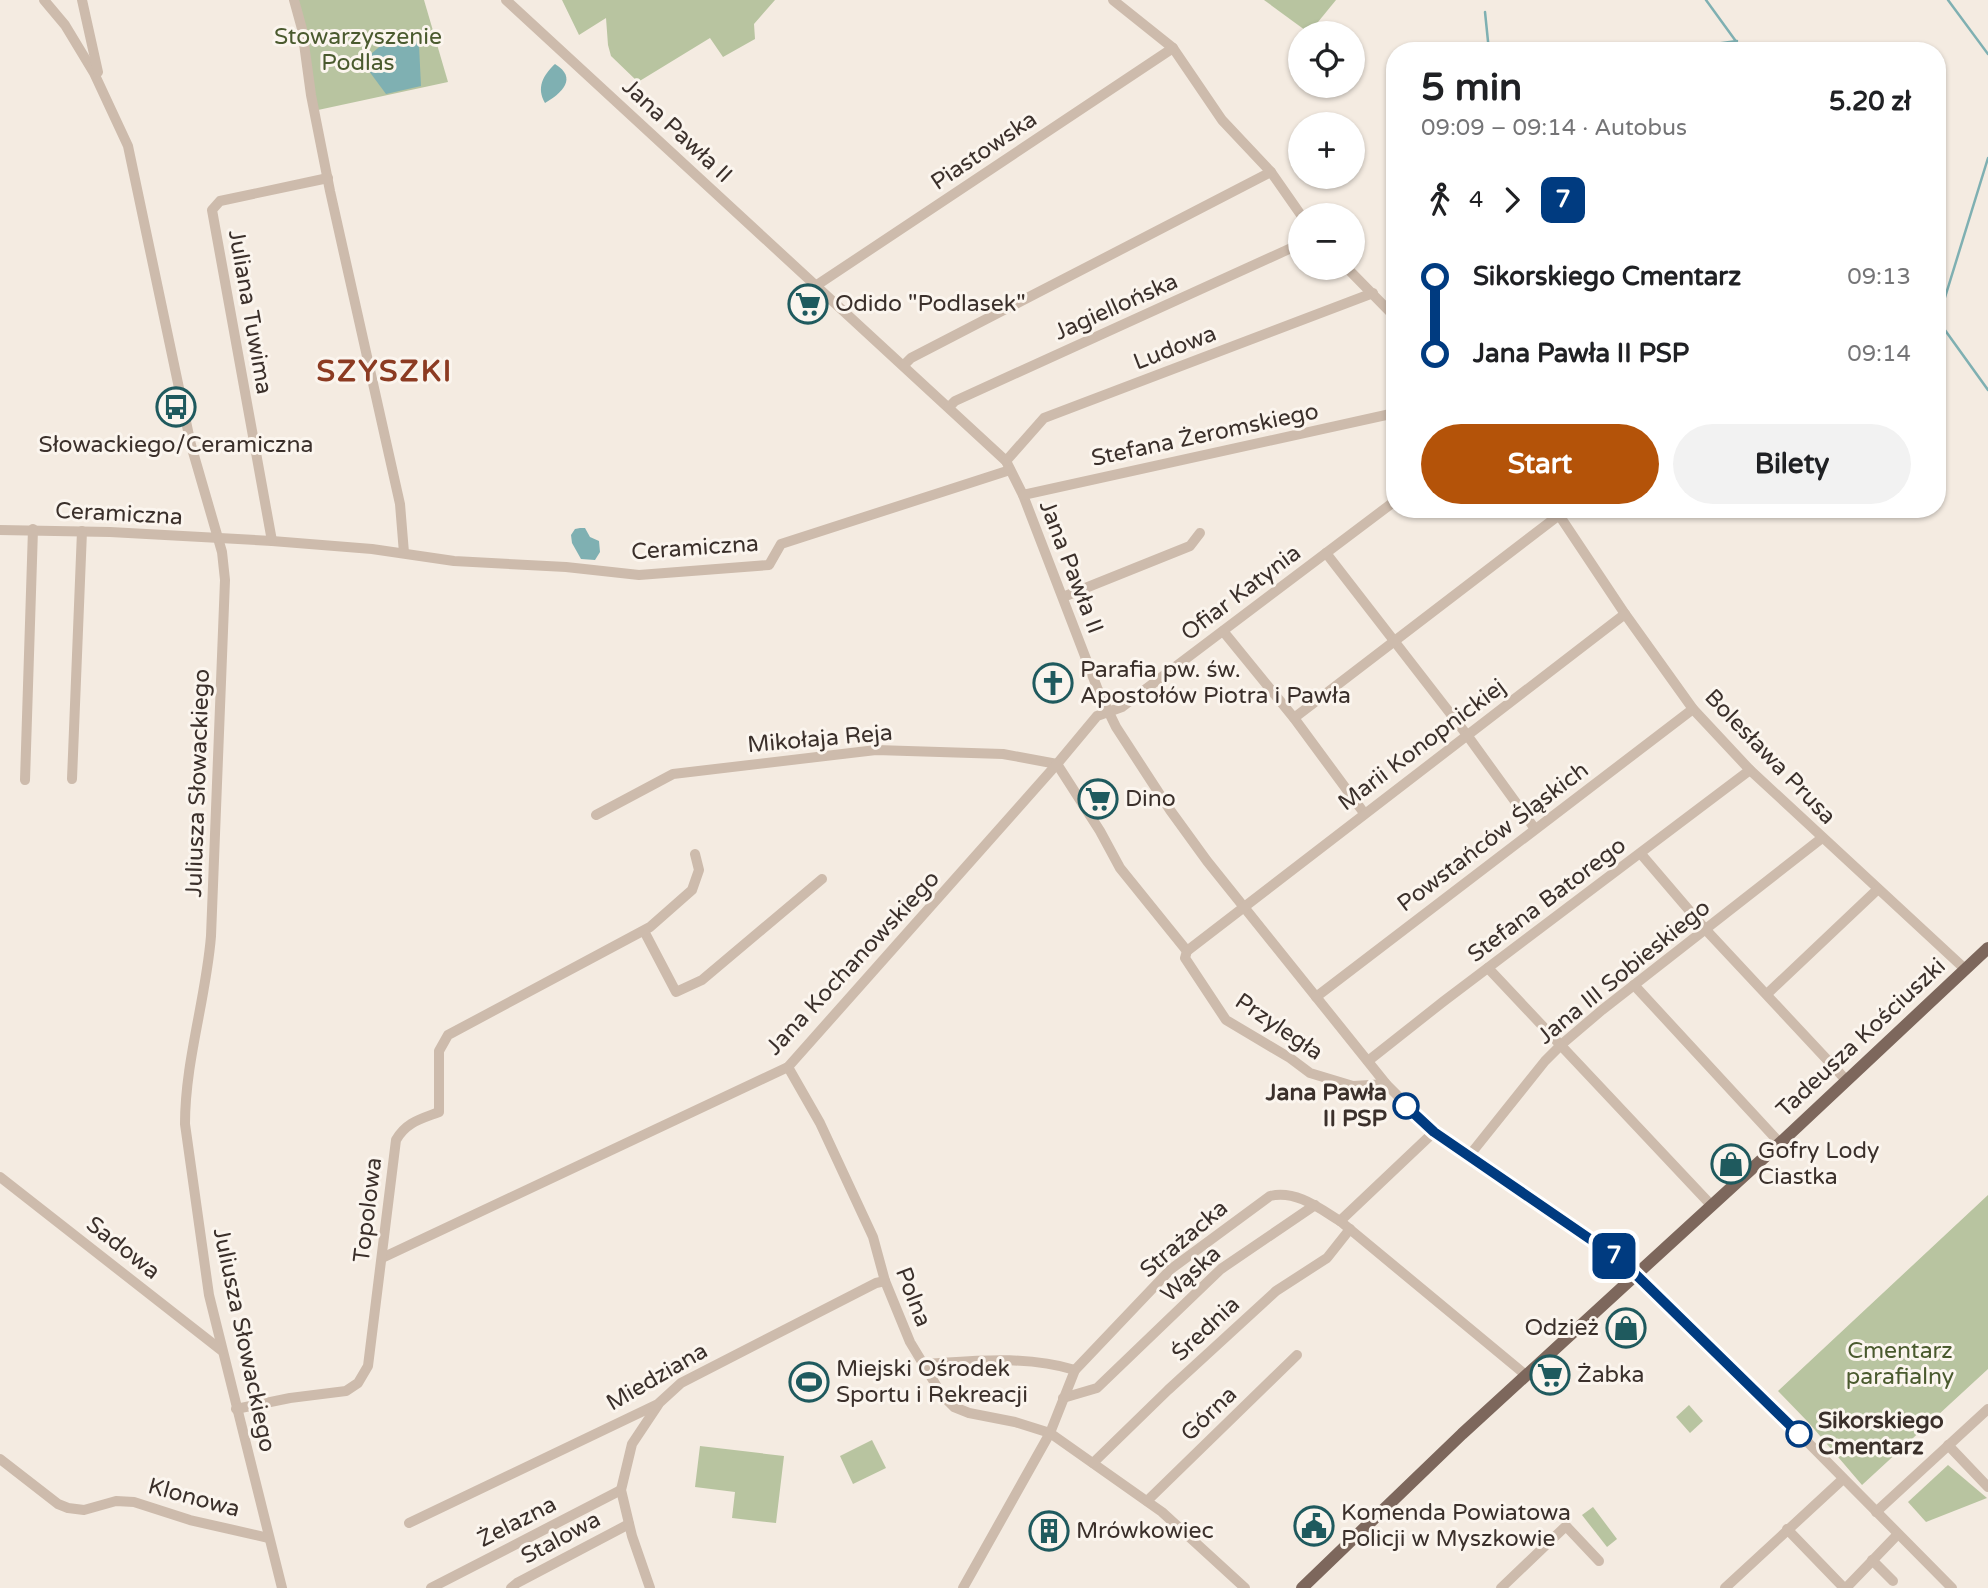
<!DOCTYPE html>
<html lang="pl">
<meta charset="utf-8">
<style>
body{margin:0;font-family:"Varela Round",sans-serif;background:#f2f2f2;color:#202124;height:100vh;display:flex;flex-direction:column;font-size:26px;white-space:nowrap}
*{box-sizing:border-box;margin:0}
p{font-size:23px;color:#757577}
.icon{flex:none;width:38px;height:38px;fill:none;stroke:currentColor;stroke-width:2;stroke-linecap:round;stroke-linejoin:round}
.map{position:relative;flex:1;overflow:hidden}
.panel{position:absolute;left:1386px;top:42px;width:560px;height:476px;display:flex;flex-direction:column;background:#fff;border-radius:28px;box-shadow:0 2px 5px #0004}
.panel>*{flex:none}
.badge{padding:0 14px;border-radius:10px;font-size:24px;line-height:46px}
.controls{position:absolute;left:1288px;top:21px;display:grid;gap:14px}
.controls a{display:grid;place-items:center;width:77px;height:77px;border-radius:50%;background:#fff;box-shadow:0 2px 5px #0004;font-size:35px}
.map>.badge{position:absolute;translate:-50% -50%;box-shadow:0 0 0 4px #fff}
.legs{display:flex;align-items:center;gap:10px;height:77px;padding:0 35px;font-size:23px}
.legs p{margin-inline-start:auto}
.overview{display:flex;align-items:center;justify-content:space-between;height:119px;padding:0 35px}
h1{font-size:38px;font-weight:700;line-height:52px}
.button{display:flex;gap:14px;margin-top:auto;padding:14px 35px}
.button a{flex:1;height:80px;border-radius:42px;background:#b45309;color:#fff;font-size:28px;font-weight:700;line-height:80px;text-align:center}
.button a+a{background:#f2f2f2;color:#202124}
ul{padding:0 35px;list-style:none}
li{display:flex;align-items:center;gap:24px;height:77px;font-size:26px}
li i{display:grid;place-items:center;width:10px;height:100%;margin:0 9px;background:currentColor}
li i::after{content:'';width:18px;height:18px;margin:-9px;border:5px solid;border-radius:50%;background:#fff}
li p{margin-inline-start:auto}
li:first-child i{background:linear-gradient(#0000 50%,currentColor 0)}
li:last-child i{background:linear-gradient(currentColor 50%,#0000 0)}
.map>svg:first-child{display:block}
</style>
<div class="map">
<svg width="1988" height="1588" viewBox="0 0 1988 1588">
<rect width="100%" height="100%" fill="#f4ebe1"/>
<g fill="#b8c4a0">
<polygon points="296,0 424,0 448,82 318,110"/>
<polygon points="562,0 775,0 754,24 755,39 723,57 710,38 638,82 611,56 608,45 606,18 579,35"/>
<polygon points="1264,0 1336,0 1309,33"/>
<polygon points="1988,1195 1988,1369 1862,1485 1809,1423 1778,1391"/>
<polygon points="1689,1405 1703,1421 1690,1433 1676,1417"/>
<polygon points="872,1440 886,1468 853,1484 840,1456"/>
<polygon points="700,1446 784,1456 776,1523 732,1518 735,1492 695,1487"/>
<polygon points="1948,1465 1987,1498 1926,1522 1908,1502"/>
<polygon points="1593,1507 1617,1539 1607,1547 1582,1515"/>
</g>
<g fill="#7fb0b2">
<polygon points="392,36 412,36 419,45 421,86 386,94 366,67 364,60"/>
<path d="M555 64C578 78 562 93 545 103 536 88 543 75 555 64Z"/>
<polygon points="580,528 585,528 590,537 599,541 600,552 595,560 581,559 572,543 571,535 575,529"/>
</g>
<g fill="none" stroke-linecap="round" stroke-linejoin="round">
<g stroke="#7fb0b2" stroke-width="2.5">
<polyline points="1706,0 1743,51"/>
<polyline points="1948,0 1988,54"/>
<polyline points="1485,12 1489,51"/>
<polyline points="1663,51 1737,41"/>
<polyline points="1937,319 1988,390"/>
<polyline points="1938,320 1988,158"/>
</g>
<g stroke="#cdbbac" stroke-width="10">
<path d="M44 0 65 25 94 73 128 146 191 445 222 552 225 580 211 936C206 999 185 1061 185 1124L209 1295 282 1588"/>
<polyline points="82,0 98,72"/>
<polyline points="294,0 302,29 311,95 330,191 400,504 404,553"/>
<polyline points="506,0 1006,461 1023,495 1098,690 1116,727 1170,810 1207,861 1386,1084 1434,1132 1622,1261 1769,1403 1952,1588"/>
<polyline points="1113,0 1173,48 1222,120 1271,172 1301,215"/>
<polyline points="1347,268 1395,317"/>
<polyline points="817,285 1173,48"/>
<polyline points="904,365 911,358 1271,172"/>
<polyline points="949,407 955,401 1300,244"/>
<polyline points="1006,461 1044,418 1373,293"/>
<polyline points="1023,495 1395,413"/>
<polyline points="1555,509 1625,614 1693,709 1750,770 1965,969"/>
<polyline points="0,530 110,532 272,541 372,549 454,561 566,567 639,575 769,565 781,544 1010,470"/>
<polyline points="272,541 212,210 220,201 328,178"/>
<polyline points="1326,553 1467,735 1535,829"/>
<polyline points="1063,597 1190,546 1200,533"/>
<polyline points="1223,631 1294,718 1364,813"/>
<polyline points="1294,718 1567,509"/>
<polyline points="72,779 82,531"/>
<polyline points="25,780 33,529"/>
<polyline points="596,815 673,774 876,750 1003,754 1057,764 1100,831 1120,868 1187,951"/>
<polyline points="1641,854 1706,930 1847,1081"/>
<polyline points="644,931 676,992 702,980 822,879"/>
<polyline points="1488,968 1712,1206"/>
<polyline points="1634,985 1780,1143"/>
<polyline points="1767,994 1878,889"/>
<polyline points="1316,997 1693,709"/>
<polyline points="1368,1061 1444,1001 1750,770"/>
<polyline points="788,1067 820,1123 873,1237 885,1281 910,1342 942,1395 954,1407 969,1413 1015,1422 1050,1433 1162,1512 1245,1588"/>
<polyline points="1386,1084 1353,1086 1310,1073 1290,1058 1226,1020 1185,958 1187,951 1625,614"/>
<polyline points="1469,1156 1545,1061 1562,1044 1602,1010 1822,838"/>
<polyline points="0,1177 221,1350"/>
<polyline points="1340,1221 1434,1132"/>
<polyline points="382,1258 788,1067 1057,764 1097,716 1122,707 1395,501"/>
<path d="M923 1364C975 1361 1025 1355 1075 1370"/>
<polyline points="1063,1398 1097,1388 1221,1269 1315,1205"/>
<path d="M236 1409 290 1398 346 1391 358 1383 368 1366 396 1140C406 1122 421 1119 439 1112V1051L448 1035 650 927 692 890 699 870 695 854"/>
<polyline points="1948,1445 1988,1487"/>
<polyline points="0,1459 58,1504 68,1508 84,1510 116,1501 134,1502 190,1520 269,1538"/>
<polyline points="1093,1463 1168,1390 1276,1291 1327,1258 1350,1229"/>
<polyline points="1147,1501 1297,1355"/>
<polyline points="1876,1512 1988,1409"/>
<polyline points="409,1523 658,1404 681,1383 876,1283 885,1281"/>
<polyline points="1787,1529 1844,1588"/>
<polyline points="1872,1560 1893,1581"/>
<polyline points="431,1588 621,1490"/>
<polyline points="511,1588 517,1583 629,1524"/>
<polyline points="650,1588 632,1536 621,1490 632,1444 658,1405"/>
<path d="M963 1588 1050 1433 1075 1370 1171 1269 1270 1196C1296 1190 1319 1208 1340 1221L1527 1376"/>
<polyline points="1501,1588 1566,1526 1599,1561"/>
<polyline points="1725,1588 1843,1479"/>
<polyline points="1846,1588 1898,1534"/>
</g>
<polyline stroke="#7d675c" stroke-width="12" points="1302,1588 1462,1434 1780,1143 1988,948"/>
</g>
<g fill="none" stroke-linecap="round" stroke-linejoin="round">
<g stroke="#fff" stroke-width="16">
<polyline id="line-1" points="1406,1106 1434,1132 1622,1261 1799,1434"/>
</g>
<use href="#line-1" stroke="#003b80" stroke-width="10"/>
</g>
<defs>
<g id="supermarket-ring" transform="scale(2.0125)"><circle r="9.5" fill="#fbf5ee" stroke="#1f5a5e" stroke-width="1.5"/><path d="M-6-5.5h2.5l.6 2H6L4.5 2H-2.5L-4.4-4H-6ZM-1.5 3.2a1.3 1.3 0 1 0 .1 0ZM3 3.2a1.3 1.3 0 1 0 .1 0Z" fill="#1f5a5e"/></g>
<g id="bus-ring" transform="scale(2.0125)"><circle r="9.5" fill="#fbf5ee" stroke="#1f5a5e" stroke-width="1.5"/><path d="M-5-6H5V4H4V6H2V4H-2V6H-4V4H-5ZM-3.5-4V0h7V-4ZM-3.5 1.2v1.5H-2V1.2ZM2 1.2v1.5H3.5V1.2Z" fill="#1f5a5e"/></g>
<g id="church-ring" transform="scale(2.0125)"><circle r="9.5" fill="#fbf5ee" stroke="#1f5a5e" stroke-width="1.5"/><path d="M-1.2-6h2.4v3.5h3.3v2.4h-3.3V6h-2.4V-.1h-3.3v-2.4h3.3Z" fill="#1f5a5e"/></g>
<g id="shop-ring" transform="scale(2.0125)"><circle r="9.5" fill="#fbf5ee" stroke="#1f5a5e" stroke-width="1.5"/><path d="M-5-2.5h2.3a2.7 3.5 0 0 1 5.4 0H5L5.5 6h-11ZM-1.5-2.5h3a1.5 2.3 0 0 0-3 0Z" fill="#1f5a5e"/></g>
<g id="stadium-ring" transform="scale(2.0125)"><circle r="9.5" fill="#fbf5ee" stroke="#1f5a5e" stroke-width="1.5"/><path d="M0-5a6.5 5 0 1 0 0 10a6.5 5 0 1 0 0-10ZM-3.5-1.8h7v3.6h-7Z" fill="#1f5a5e"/></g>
<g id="civic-ring" transform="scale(2.0125)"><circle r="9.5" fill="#fbf5ee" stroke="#1f5a5e" stroke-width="1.5"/><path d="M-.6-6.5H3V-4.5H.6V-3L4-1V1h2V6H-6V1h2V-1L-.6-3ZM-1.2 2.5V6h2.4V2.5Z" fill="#1f5a5e"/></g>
<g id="building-ring" transform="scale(2.0125)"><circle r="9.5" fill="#fbf5ee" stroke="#1f5a5e" stroke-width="1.5"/><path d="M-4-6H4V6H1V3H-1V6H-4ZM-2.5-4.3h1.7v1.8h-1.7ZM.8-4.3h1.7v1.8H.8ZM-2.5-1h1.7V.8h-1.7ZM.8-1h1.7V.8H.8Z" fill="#1f5a5e"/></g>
</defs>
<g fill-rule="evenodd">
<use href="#supermarket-ring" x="808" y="304"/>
<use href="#bus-ring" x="176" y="407"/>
<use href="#church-ring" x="1053" y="683"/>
<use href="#supermarket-ring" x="1098" y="799"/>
<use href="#shop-ring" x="1731" y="1164"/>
<use href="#shop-ring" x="1626" y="1328"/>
<use href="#supermarket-ring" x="1550" y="1375"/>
<use href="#stadium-ring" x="809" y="1382"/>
<use href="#civic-ring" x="1314" y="1526"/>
<use href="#building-ring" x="1049" y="1531"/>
</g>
<g fill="#fff" stroke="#003b80" stroke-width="3.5">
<circle cx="1406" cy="1106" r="12"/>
<circle cx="1799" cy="1434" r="12"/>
</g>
<g text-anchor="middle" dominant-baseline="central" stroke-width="6" stroke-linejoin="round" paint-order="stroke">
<g font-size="23" fill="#4a5a2e" stroke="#fbf5ee">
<text x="358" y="37">Stowarzyszenie<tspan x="358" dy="26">Podlas</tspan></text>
<text x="1900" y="1351">Cmentarz<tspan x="1900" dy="26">parafialny</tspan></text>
</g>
<g font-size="23" fill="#3b302b" stroke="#fbf5ee">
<text transform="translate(677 131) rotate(43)">Jana Pawła II</text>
<text transform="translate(984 151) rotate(-34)">Piastowska</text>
<text transform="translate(1116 307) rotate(-24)">Jagiellońska</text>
<text transform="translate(250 312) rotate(80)">Juliana Tuwima</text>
<text transform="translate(1175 348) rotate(-21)">Ludowa</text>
<text transform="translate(1205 435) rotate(-12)">Stefana Żeromskiego</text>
<text transform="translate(119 514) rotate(3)">Ceramiczna</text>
<text transform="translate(695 548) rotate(-4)">Ceramiczna</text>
<text transform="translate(1071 567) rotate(69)">Jana Pawła II</text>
<text transform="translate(1241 593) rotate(-37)">Ofiar Katynia</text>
<text transform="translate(820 739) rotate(-5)">Mikołaja Reja</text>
<text transform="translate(1422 745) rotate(-37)">Marii Konopnickiej</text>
<text transform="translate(1770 757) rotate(46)">Bolesława Prusa</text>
<text transform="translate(198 783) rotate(-88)">Juliusza Słowackiego</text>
<text transform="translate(1493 837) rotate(-37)">Powstańców Śląskich</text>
<text transform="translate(1547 900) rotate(-37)">Stefana Batorego</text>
<text transform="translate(853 963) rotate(-47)">Jana Kochanowskiego</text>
<text transform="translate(1624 972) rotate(-39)">Jana III Sobieskiego</text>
<text transform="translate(1279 1027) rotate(34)">Przyległa</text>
<text transform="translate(1861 1038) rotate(-43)">Tadeusza Kościuszki</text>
<text transform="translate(368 1210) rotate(-83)">Topolowa</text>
<text transform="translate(1184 1239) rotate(-40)">Strażacka</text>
<text transform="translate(123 1248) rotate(38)">Sadowa</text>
<text transform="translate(1191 1274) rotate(-42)">Wąska</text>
<text transform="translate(913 1297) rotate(69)">Polna</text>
<text transform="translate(1206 1329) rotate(-43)">Średnia</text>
<text transform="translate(244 1340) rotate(78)">Juliusza Słowackiego</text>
<text transform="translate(657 1377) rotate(-30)">Miedziana</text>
<text transform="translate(1209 1414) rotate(-44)">Górna</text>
<text transform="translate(194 1498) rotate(15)">Klonowa</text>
<text transform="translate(517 1522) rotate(-27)">Żelazna</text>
<text transform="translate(561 1538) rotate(-28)">Stalowa</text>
</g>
<g font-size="23" fill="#3b302b" stroke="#fbf5ee" text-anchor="start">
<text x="835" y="304">Odido "Podlasek"</text>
<text x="176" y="445" text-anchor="middle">Słowackiego/Ceramiczna</text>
<text x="1080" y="670">Parafia pw. św.<tspan x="1080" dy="26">Apostołów Piotra i Pawła</tspan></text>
<text x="1125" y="799">Dino</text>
<text x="1758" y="1151">Gofry Lody<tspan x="1758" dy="26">Ciastka</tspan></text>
<text x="1599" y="1328" text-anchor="end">Odzież</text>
<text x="836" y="1369">Miejski Ośrodek<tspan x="836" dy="26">Sportu i Rekreacji</tspan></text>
<text x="1577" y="1375">Żabka</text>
<text x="1341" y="1513">Komenda Powiatowa<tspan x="1341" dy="26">Policji w Myszkowie</tspan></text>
<text x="1076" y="1531">Mrówkowiec</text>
</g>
<g font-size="23" font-weight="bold" fill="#3b302b" stroke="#fbf5ee" text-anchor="end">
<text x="1387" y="1093">Jana Pawła<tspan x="1387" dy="26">II PSP</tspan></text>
<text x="1818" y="1421" text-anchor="start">Sikorskiego<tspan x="1818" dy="26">Cmentarz</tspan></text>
</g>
<g font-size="30" font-weight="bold" letter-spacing="2" fill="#8c3b22" stroke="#fbf5ee">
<text x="385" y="371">SZYSZKI</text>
</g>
</g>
</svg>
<div class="controls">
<a><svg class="icon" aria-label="locate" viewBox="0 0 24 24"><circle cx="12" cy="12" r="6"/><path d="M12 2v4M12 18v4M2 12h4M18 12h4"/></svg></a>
<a>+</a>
<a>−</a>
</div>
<b class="badge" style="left:1614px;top:1256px;background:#003b80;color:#fff">7</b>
<section class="panel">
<div class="overview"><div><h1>5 min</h1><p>09:09 – 09:14 · Autobus</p></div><b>5.20 zł</b></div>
<div class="legs"><svg class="icon" aria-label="walk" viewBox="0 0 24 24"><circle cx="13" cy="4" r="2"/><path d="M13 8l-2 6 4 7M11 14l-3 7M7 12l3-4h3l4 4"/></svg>4<svg class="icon" aria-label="forward" viewBox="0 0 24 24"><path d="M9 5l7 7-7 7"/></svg><b class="badge" style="background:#003b80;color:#fff">7</b></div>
<ul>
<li><i style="color:#003b80"></i><b>Sikorskiego Cmentarz</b><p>09:13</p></li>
<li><i style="color:#003b80"></i><b>Jana Pawła II PSP</b><p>09:14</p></li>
</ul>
<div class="button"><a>Start</a><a>Bilety</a></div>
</section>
</div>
